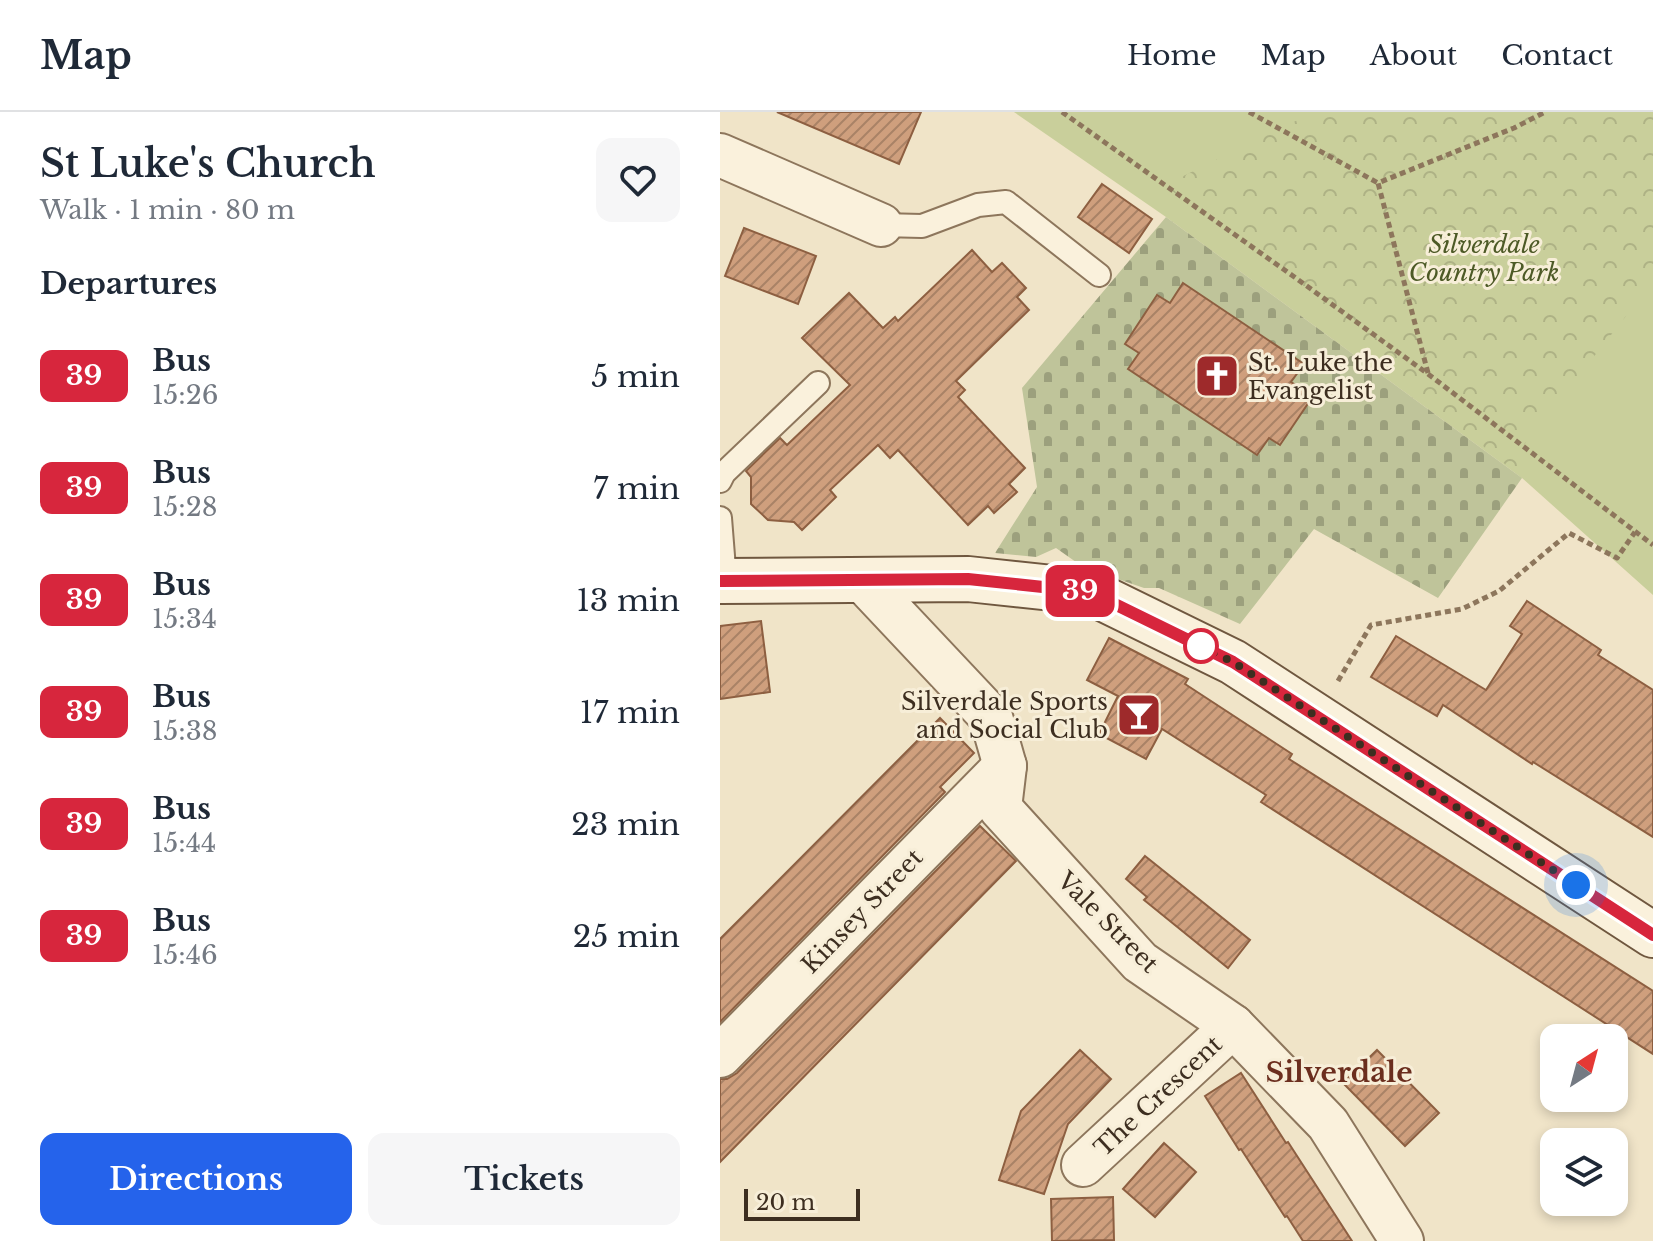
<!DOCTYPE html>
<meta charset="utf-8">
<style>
body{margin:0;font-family:"Libre Baskerville",serif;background:#f6f6f7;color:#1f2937;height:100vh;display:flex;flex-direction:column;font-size:30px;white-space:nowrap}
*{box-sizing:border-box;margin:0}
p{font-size:26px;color:#747a83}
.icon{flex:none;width:44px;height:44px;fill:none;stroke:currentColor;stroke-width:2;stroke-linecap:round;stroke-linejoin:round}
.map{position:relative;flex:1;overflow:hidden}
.sheet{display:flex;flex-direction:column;background:#fff;width:720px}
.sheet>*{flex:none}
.badge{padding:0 16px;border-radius:12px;font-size:28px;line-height:52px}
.needle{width:52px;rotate:36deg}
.tools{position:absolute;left:820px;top:912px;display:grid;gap:16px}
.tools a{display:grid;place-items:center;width:88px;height:88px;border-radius:16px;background:#fff;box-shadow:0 4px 12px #0003;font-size:40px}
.scale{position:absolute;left:24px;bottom:20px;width:116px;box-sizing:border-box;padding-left:8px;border:4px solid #3d2e20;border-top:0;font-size:22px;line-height:28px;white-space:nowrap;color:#3d2e20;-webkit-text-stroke:6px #f7eed8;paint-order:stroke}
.you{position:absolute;width:40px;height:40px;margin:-20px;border:6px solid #fff;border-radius:50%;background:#1a73e8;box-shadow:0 0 0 12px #1a73e833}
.map>.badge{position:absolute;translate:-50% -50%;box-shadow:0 0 0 4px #fff}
h2{padding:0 40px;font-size:30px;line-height:72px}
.round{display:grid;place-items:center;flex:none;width:84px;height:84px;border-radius:16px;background:#f6f6f7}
.headline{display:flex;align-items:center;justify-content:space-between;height:136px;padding:0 40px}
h1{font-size:38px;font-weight:600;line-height:60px}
.cta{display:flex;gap:16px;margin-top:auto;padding:16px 40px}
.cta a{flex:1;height:92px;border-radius:16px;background:#2563eb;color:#fff;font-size:32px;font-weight:600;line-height:92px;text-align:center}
.cta a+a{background:#f6f6f7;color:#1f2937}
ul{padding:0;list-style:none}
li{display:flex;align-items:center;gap:24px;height:112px;padding:0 40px}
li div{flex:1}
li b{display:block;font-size:30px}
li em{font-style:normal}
li .badge{min-width:88px;font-weight:700;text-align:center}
header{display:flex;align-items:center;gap:48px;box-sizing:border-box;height:112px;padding:0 40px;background:#fff;border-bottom:2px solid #e0e1e3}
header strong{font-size:38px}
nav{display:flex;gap:44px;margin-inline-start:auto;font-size:28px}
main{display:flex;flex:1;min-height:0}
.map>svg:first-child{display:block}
</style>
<header>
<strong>Map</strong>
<nav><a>Home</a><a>Map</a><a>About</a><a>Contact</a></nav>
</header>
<main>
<section class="sheet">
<div class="headline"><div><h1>St Luke's Church</h1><p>Walk · 1 min · 80 m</p></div><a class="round"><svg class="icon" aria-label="heart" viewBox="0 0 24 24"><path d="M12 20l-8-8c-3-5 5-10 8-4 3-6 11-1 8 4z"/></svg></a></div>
<h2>Departures</h2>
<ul>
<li><span class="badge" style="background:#d7263d;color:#fff">39</span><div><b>Bus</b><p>15:26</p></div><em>5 min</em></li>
<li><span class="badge" style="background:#d7263d;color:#fff">39</span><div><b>Bus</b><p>15:28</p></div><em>7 min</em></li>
<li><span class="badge" style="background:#d7263d;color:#fff">39</span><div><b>Bus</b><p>15:34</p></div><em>13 min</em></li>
<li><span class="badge" style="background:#d7263d;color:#fff">39</span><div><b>Bus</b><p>15:38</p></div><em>17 min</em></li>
<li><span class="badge" style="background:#d7263d;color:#fff">39</span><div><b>Bus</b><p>15:44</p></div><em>23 min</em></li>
<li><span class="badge" style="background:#d7263d;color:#fff">39</span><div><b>Bus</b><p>15:46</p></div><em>25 min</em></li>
</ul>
<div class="cta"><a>Directions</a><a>Tickets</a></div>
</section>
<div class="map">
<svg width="933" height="1129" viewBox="0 0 933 1129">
<defs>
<pattern id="forest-crowns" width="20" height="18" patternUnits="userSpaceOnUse" patternTransform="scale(2)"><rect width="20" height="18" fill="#c9cf9b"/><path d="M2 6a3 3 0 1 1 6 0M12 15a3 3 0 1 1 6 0" fill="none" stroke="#aeb285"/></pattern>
<pattern id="cemetery-stones" width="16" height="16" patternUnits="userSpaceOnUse" patternTransform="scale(2)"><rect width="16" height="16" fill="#bfc49a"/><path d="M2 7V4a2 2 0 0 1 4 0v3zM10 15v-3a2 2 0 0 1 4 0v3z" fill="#9ca07d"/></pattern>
<pattern id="building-hatch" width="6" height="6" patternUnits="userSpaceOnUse" patternTransform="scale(2)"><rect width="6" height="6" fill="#cf9f7d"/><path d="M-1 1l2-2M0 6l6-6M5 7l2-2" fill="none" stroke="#a98266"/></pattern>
</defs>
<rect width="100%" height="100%" fill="#f0e4c8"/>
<polygon fill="#c9cf9b" points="294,0 933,0 933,483 802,366 446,105"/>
<polygon fill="url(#forest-crowns)" points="594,0 933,0 933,170 803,334 802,366 445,73"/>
<polygon fill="url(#cemetery-stones)" points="446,105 802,366 718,486 594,417 520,512 439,476 424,476 363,455 336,436 316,445 275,441 317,375 302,276"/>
<g fill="url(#building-hatch)" stroke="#8d5f41" stroke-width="2">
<polygon points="57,0 201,0 179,52"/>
<polygon points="382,72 432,107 409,141 358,105"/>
<polygon points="24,116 96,144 78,192 5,164"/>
<polygon points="252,138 272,160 282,151 306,176 297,185 309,198 236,269 245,278 238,285 305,356 289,372 297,380 274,401 268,394 248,413 178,338 170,346 158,333 110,378 116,385 82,418 74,410 48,408 31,392 31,365 26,359 60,326 67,333 130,273 82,226 129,181 163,216 175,205 178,209"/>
<polygon points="463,171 584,252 571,270 593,284 560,333 549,326 537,343 408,257 419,241 405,232 437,183 450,191"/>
<polygon points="807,489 881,538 878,543 933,578 933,725 813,650 812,652 723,593 717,604 651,565 676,524 766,578 802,522 790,514"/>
<polygon points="41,509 50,580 0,587 0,514"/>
<polygon points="389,526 468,567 465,572 572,642 569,647 933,879 933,942 541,690 546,683 442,617 426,647 379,622 398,584 367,568"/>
<polygon points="220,606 254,641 220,675 225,680 0,910 0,827"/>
<polygon points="260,714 296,749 0,1050 0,967 7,967 17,961"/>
<polygon points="425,744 530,828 508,856 424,788 427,785 406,767"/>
<polygon points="360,938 391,967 348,1012 324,1082 279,1068 301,999"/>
<polygon points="657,938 719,1001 685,1034 623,971"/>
<polygon points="521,961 566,1031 568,1030 632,1129 583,1129 567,1104 565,1105 521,1037 519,1038 485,984"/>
<polygon points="444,1031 476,1060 435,1105 403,1077"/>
<polygon points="393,1085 394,1128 332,1129 331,1087"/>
</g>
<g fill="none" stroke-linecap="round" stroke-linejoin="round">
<g stroke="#8d765c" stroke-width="26">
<g id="lane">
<polyline points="161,113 202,114 258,93 286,90 379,163"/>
<polyline points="0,369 4,361 98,271"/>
<polyline points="0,406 5,469"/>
</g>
</g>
<g stroke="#8d765c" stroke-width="46">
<g id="street">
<polyline points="0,43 161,113"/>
<polyline points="143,469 271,605 285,654 280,696 420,850 513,914 608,1012 682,1129"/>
<polyline points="0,944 285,654"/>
<polyline points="363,1053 513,914"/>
</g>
</g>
<g stroke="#6f573f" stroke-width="48">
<polyline id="secondary" points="0,469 248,467 370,480 513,550 933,823"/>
</g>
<g stroke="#8d765c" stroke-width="5" stroke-dasharray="6 4" stroke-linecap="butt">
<polyline points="342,0 573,164 708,262 933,433"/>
<polyline points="529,0 658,71"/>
<polyline points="708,261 658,71 794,16 825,0"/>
<polyline points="618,569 651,513 742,497 779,479 849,421 897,446 915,420"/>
</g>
<use href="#lane" stroke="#faf1dc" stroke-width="22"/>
<use href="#street" stroke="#faf1dc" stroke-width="42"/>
<use href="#secondary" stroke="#faf1dc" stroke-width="44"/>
</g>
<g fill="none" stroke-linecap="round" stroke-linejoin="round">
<g stroke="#fff" stroke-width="18">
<polyline id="line" points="0,469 248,467 370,480 513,550 933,823"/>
</g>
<use href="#line" stroke="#d7263d" stroke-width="12"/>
<polyline stroke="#3d2e20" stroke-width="8" stroke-dasharray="0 14.4" points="481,534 513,550 856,773"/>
</g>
<defs>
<g id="church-square" transform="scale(2.3)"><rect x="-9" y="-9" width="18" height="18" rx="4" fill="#9e2a2b" stroke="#f7eed8"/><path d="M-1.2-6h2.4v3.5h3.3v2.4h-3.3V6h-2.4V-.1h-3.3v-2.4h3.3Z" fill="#fff"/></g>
<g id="bar-square" transform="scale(2.3)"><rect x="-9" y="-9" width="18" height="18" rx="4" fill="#9e2a2b" stroke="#f7eed8"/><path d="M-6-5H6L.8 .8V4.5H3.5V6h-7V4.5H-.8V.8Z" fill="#fff"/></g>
</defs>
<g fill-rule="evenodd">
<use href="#church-square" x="497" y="264"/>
<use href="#bar-square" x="419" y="603"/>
</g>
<circle fill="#fff" stroke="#d7263d" stroke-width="4" cx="481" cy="534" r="16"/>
<g text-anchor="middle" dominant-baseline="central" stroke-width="6" stroke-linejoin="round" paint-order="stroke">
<g font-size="24" font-style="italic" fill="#4d5a26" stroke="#f7eed8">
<text x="764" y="132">Silverdale<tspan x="764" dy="28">Country Park</tspan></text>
</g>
<g font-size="24" fill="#3d2e20" stroke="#f7eed8" text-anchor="start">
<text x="528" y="250">St. Luke the<tspan x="528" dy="28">Evangelist</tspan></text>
<text x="388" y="589" text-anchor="end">Silverdale Sports<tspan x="388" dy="28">and Social Club</tspan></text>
</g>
<g font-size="24" fill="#3d2e20" stroke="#f7eed8">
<text transform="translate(142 799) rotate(-46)">Kinsey Street</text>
<text transform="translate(388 810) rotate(45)">Vale Street</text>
<text transform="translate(438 984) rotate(-43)">The Crescent</text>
</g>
<g font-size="28" font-weight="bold" fill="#6b2e1e" stroke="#f7eed8">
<text x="619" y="960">Silverdale</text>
</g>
</g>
</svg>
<div class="tools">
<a><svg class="needle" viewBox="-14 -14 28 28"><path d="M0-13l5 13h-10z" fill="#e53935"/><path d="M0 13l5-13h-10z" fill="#747a83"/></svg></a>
<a><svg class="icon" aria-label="layers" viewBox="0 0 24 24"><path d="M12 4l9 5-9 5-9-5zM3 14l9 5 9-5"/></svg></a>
</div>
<div class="scale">20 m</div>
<div class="you" style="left:856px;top:773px"></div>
<b class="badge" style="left:360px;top:479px;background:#d7263d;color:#fff">39</b>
</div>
</main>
